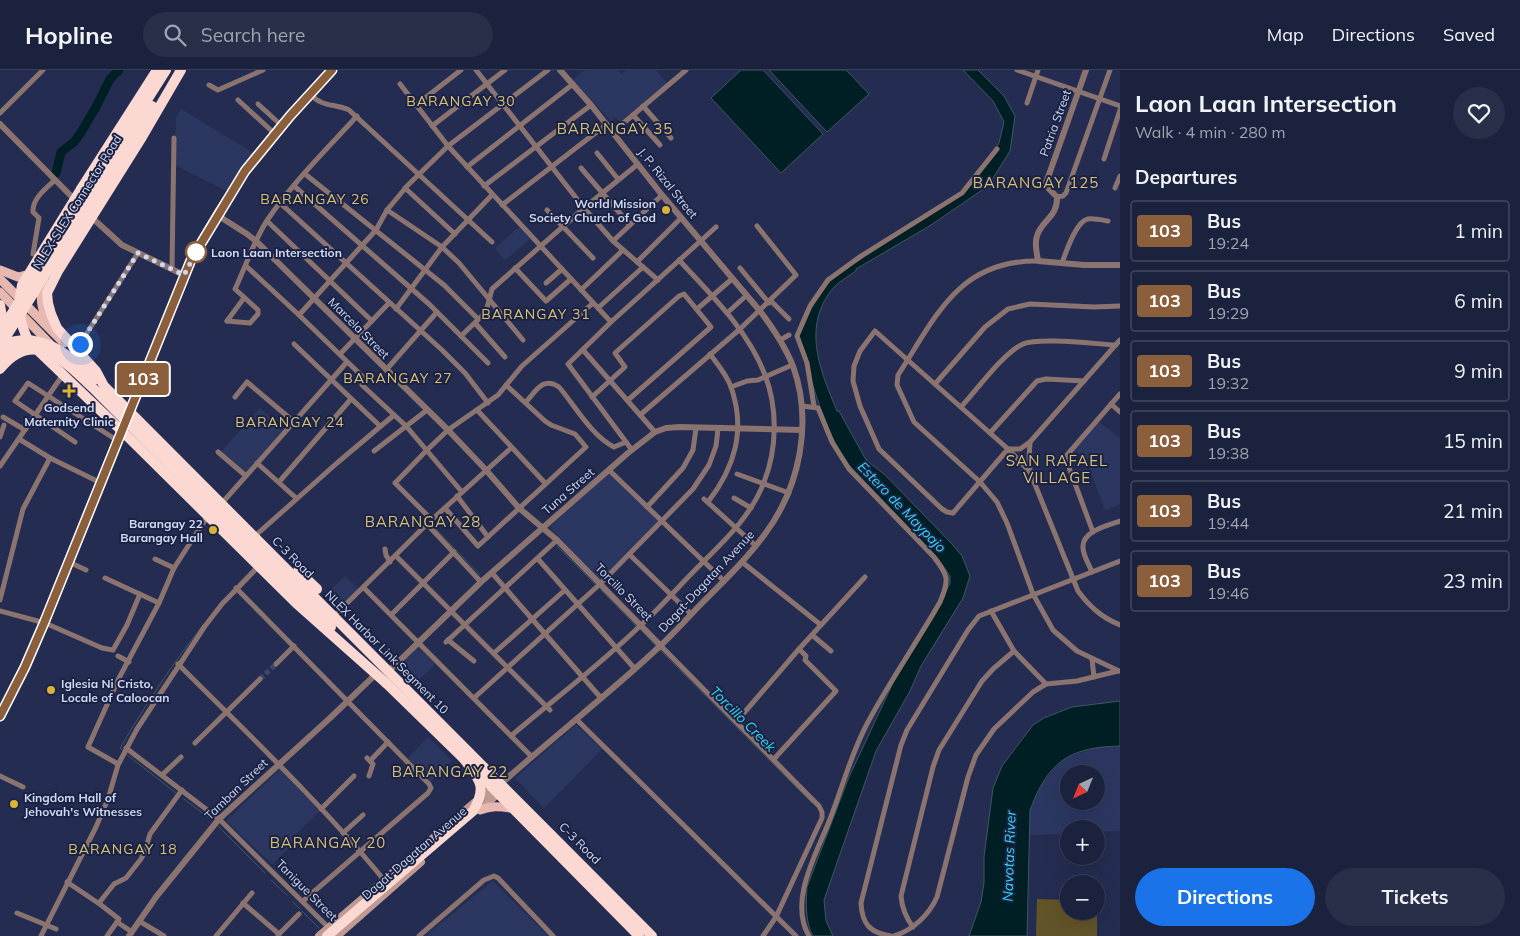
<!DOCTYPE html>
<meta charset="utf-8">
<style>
body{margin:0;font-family:Mulish,sans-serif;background:#282f48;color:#f1f3f6;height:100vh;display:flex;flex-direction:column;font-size:19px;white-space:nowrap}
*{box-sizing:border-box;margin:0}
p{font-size:16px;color:#a0a4b0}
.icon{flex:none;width:28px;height:28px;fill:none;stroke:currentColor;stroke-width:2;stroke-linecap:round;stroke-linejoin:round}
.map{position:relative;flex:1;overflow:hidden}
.drawer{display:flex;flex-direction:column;background:#1b223d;width:400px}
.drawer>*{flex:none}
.badge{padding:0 10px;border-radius:4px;font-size:18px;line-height:32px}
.needle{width:32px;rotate:223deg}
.controls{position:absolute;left:1060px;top:695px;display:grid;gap:10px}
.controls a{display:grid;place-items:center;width:45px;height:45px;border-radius:50%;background:#1b223d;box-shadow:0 5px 20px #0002,0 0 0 1px #393f57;font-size:25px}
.you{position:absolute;width:25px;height:25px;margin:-12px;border:4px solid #fff;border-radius:50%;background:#1a73e8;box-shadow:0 0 0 8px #1a73e833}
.map>.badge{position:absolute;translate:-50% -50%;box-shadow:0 0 0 2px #fff}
h2{padding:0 15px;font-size:19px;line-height:45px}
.round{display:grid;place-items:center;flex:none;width:52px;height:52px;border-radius:26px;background:#282f48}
.headline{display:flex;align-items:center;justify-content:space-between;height:85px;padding:0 15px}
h1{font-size:24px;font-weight:700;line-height:38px}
.button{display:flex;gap:10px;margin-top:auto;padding:10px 15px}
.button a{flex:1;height:58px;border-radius:30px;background:#1a73e8;color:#fff;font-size:20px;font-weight:700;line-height:58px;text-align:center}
.button a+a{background:#282f48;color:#f1f3f6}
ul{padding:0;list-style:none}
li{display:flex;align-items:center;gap:15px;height:62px;margin:0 10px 8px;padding:0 5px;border:2px solid #393f57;border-radius:5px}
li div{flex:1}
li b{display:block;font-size:19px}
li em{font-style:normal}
li .badge{min-width:55px;font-weight:700;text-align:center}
header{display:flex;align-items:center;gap:30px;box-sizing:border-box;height:70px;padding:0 25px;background:#1b223d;border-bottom:1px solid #393f57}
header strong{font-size:24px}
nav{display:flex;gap:28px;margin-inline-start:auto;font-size:18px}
.search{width:350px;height:45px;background:#282f48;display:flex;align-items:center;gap:12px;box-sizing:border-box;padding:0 18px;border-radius:28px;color:#a0a4b0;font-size:19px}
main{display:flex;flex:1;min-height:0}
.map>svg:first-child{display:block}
</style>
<header>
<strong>Hopline</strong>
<div class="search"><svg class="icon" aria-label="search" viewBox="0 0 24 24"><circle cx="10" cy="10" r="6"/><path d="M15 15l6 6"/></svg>Search here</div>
<nav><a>Map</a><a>Directions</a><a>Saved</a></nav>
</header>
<main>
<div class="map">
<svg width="1120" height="866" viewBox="0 0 1120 866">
<rect width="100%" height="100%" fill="#242d51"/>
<g fill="#2c3761" fill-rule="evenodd">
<polygon points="585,0 618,0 621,4 627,0 656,0 667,14 622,54 615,47 611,51 573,10"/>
<polygon points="181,39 253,83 227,121 175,95 176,47"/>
<polygon points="519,157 530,169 505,190 495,178"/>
<polygon points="260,338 284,359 245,403 221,382"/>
<polygon points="1099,352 1120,368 1120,434 1105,440 1086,389 1074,381"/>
<polygon points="609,402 660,452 601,512 550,457"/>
<polygon points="345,506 360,520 341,538 326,524"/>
<polygon points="418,577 435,594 416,613 399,597"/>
<polygon points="576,655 602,679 544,738 515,708"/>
<polygon points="428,667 452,691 431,711 408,688"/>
<path d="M1120 676V761L1096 762V759H1069V764L1030 765V740L1036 726 1044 711 1064 688 1099 677ZM1069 704H1096V731H1069Z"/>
<polygon points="280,699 320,741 295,765 299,769 272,794 226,751"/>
<polygon points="493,811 548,866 425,866"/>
</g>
<polygon fill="#625429" points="1037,829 1069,830 1069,841 1096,841 1097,830 1097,866 1036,866"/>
<g fill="#001f24" stroke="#3e5661">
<polygon points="741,0 763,0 823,64 781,103 711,28"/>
<polygon points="769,0 846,0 869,24 827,62"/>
<path d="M963 0H978L1004 26 1015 46 1010 81 988 116 931 155 856 199V201C849 206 840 211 834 217 801 256 820 300 837 341H839L866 390 885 405 952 474 962 486 970 506 963 528 921 596 910 621 876 681 824 830 826 851 833 866H813C805 852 806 832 807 817L849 707 893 613 936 543 950 513V506L937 487 848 394C823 358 814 317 801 276L797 268 823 214 966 120 999 73 1004 52 993 31Z"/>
<path d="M1120 631V676C1069 677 1048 692 1030 740L1027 866H969L981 832 984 813V787L993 718 1002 696 1033 655 1044 648 1072 637Z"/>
</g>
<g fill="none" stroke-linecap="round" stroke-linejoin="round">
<g stroke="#3e5661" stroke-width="1">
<polyline points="431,454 480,505"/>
<polyline points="557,476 595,514"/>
<polyline points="238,514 254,497"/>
<polyline points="601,520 637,557"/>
<polyline points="640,559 656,576"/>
<polyline points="660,580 812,733"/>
<path d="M123 681 120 678C145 636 172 594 203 555"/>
<polyline points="126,684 176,723"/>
<polyline points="184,729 213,751"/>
<polyline points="218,756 265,803"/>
<polyline points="271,810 287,825"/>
<polyline points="293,832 300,839"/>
<polyline points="302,841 319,858"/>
</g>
<polyline stroke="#001f24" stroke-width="9" points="56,103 61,82 74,72 80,64 96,37 110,9 119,0"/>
<polyline stroke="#3e4769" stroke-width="5" stroke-dasharray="5 2.5" stroke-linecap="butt" points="260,609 276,594"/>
<g stroke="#8b7470" stroke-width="5">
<polyline points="476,0 584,138 613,171 658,210"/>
<polyline points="1017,0 1120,36"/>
<polyline points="400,14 448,76 611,252"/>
<polyline points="209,15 218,20 263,0"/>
<path d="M310 24C323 38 334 33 349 40L492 172"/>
<polyline points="238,30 275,64"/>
<polyline points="1027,33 1038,0"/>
<polyline points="258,34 282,56"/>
<polyline points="416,35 461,0"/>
<polyline points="643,36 671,68"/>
<polyline points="0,43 43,0"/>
<polyline points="633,45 660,75"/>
<polyline points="432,56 505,0"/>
<polyline points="613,62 686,0"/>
<polyline points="597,83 618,109"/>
<polyline points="1104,89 1120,40"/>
<polyline points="467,97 573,14"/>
<polyline points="581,98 630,155"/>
<polyline points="305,104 444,215 478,249"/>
<polyline points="294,116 429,234 488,293"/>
<polyline points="484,116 591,35"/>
<polyline points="405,118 455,164"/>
<polyline points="1115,118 1120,106"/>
<polyline points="1057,127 1063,126 1066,123 1110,0"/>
<polyline points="280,133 442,280 465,303 488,333"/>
<polyline points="502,135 607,54"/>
<polyline points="387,140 442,177 459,193 523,270"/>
<polyline points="547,140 593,188"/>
<polyline points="267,151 372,251"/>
<polyline points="613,171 662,125"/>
<path d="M33 184 39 148 33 142C32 129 46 118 55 110"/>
<path d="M1038 191C958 190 936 247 898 305L897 315 914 352 980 412 997 432 1007 453 1033 524 1053 560 1077 581 1119 601"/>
<polyline points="637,192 681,148"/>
<path d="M1062 193C1066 182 1076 151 1088 149 1094 148 1102 150 1108 151"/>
<polyline points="246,196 299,245 364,308 362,315 406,356 462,422"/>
<polyline points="515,198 546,231 571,209"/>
<polyline points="740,198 769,233"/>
<polyline points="172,199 174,68"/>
<polyline points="546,213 562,199"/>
<polyline points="581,220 623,180"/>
<polyline points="771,231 789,249"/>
<polyline points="598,238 643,197"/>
<polyline points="396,239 442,177 492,125"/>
<polyline points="697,239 732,209"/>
<polyline points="727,243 747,225"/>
<polyline points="299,245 376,160 387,140 408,115 448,76 548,0"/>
<path d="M227 251 250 253 258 244V240L235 219C246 196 254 170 268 149 293 112 327 79 357 46"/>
<polyline points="227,251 244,228"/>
<polyline points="475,253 505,287"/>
<polyline points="461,266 486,242 492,219 584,138 638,94"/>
<polyline points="780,270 789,265"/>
<polyline points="80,274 138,183"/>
<polyline points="294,274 380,356"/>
<polyline points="583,280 655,362"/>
<polyline points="340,284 389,233"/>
<polyline points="386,300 437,242"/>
<polyline points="935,314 985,257 1008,239 1030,234 1094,237 1120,236"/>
<polyline points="731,317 747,311 758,310 792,295"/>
<polyline points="235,327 247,312 293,351"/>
<polyline points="592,327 625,297 615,283 679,226 684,224 711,257 628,330"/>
<path d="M526 332C536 321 543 306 559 317 576 337 591 365 614 377L626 372"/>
<polyline points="1111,334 1120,342"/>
<path d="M802 336 818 338 832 372 849 399 933 486C948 505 950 509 940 532 917 572 890 611 868 652 850 685 842 720 828 754 815 786 789 832 809 866"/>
<polyline points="814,336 807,293 797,266 810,236 828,210 861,186 962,123 997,79"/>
<path d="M961 337C976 321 1004 282 1023 274 1040 267 1095 274 1116 275"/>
<polyline points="477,340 545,413"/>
<polyline points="640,345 740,259 796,205 757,156"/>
<polyline points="3,347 25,360"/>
<polyline points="990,363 1037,311 1046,309 1084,311"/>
<polyline points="0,367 4,355"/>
<polyline points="19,369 50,388 101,413"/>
<polyline points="75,372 15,331 28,313 118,371"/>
<path d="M1008 379 953 443 947 442 942 439 879 379 860 336 853 311 854 296 860 281 875 261 1008 379 1030 402 1078 521C1090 537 1101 547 1120 555"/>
<polyline points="1008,379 1020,379 1030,372"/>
<polyline points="632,380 568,294 611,252 716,157"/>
<polyline points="374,381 427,340"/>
<polyline points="218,382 246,406"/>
<polyline points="257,393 296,428"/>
<polyline points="0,396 64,303"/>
<polyline points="609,400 724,511"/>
<polyline points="1030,402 1029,389 1030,372 1120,270"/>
<polyline points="737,404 789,423"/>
<polyline points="279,412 351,329"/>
<polyline points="457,426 488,467"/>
<polyline points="734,428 751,438"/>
<polyline points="704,429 756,476"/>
<path d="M708 432C735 397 746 360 731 317 727 305 718 295 710 284"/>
<polyline points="222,433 347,292"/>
<polyline points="647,437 683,398 693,380 696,358"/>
<polyline points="445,438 478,476 586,377 575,364 551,355 545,351 506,315"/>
<polyline points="432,450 395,413 427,380 448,360 498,325 522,296 593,233"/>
<polyline points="427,454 481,512"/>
<polyline points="1093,462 1067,392 1067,385 1120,324"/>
<polyline points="255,466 337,393 394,345"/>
<polyline points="385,479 386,485 390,492"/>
<polyline points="630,485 691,544"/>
<polyline points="396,486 550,640"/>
<polyline points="155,489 174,498"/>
<polyline points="538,489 635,599"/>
<polyline points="69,492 86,500"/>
<polyline points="742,492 821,555"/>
<path d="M1092 502C1089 494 1082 484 1083 476 1083 461 1109 455 1120 451"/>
<polyline points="492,503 601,628"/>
<polyline points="105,508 159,533"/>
<polyline points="236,518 429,714 431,718 428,723 303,831"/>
<polyline points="364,518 531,686"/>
<polyline points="0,530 23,439 50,388"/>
<polyline points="0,541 45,553 102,578 113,580 127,555 140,524"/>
<polyline points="991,541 1014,581 1046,614"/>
<polyline points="391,545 454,482"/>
<polyline points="334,546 427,454 511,378"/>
<polyline points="812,565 831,581"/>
<polyline points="448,570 474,591"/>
<polyline points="446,572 557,470"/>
<polyline points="661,576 819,736 822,742 822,748 776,847 763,866"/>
<polyline points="494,583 565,520"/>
<polyline points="118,586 129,592"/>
<polyline points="1092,589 1094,607"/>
<path d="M178 594C248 664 321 733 384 810"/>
<polyline points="276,594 294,576"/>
<polyline points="474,628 600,514 693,419 709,395 716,376 718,359"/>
<polyline points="576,649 796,866"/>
<polyline points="737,651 799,579 865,507"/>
<path d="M511 666C554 629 600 595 641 555 661 537 678 517 697 498 722 473 751 447 764 412 777 379 778 339 765 305 748 260 711 225 679 190"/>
<polyline points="195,673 260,609"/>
<polyline points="126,678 219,749 331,860"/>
<polyline points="367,688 373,694 369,706"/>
<polyline points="774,689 836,621 805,590 806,586 799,579"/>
<polyline points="370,691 388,672"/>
<polyline points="118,694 88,677 119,608 159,533 174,498 203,453 209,446"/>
<polyline points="162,705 181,687"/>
<polyline points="0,706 23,717"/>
<polyline points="321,739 354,706"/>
<polyline points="343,763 363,745"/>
<polyline points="67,812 101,835 119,849 117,852 132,862"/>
<polyline points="99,833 114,814 126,808 141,789 145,781 150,764 182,720"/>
<polyline points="243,833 279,864"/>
<polyline points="17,843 56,859"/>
<polyline points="139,851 164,866"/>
<path d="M913 857C906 848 902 838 901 826L933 697 939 680 982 611 993 599 1014 581"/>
<polyline points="278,865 299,844"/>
<polyline points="41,866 96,757 108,729 118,695 137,659 205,556 222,534 259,496"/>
<polyline points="107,866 117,852"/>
<polyline points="216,866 252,823"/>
<polyline points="419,866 484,810 494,806 498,808 553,866"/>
<path d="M891 866C870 863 862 854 861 833L901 675 907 660 968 560 979 546 1120 491"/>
<path d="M894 866C913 860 929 845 937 827L968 707 976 685 994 659 1033 622 1046 614 1077 611 1118 601"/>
</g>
<g stroke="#8b7470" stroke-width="6">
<path d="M1086 0 1046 113 1047 117 1057 127C1058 147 1041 151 1037 166 1034 174 1037 183 1038 191L1084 195H1120"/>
<polyline points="0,54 77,132"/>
<polyline points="89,145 122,175 184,205"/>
<polyline points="217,145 247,164 257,172 448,360 486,400 519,438 557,470 661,576"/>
<polyline points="390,600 481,512 628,383 655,362 666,358 680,357 802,360"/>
<path d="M502 713C554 666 609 624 659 577 673 564 686 550 699 536 722 513 746 490 765 464 800 417 813 352 793 296 785 276 773 258 760 241L662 125 591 35 560 0"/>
<polyline points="129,866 156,827 219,749 330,648 376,604"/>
</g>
<g stroke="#be9a93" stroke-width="8">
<path d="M128 346 184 205C220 126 273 63 332 0"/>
<polyline points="0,646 45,553 123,359"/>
<polyline points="480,740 496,725 499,719"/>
<polyline points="319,866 474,733 497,716"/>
<polyline points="337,866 421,792"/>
</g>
<g stroke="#e6b8af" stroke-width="9">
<polyline points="0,200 18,207 30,204"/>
<polyline points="0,209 64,273"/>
<path d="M44 211C40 226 40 238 48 251"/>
<polyline points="0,222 53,277"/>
<path d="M480 740C491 736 498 736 510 738"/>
</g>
<g stroke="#fbd9d2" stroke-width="10">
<polyline points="81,119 157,0"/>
<polyline points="0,235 2,247 0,254"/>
<polyline points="0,286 12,278 28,274"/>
<polyline points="386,613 464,689"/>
</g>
<g stroke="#fbd9d2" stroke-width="10">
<polyline points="181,0 142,67 58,201 47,223 48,233 51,244 57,258 96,301 104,316 652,866"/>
<path d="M81 119 22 215C17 237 19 252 29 272L127 366 296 533 386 613"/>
<polyline points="0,262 166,0"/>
<polyline points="0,276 152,36"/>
<path d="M0 276C40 258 68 285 96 309"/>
<path d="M0 299C33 257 65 291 93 318L331 557"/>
<polyline points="298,501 317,519"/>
<polyline points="479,704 639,866"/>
<path d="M327 866 473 741C488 716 479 709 464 689"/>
</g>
</g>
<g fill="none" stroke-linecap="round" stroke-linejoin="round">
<g stroke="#fff" stroke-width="11">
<polyline id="line" points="0,646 25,597 44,553 191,190 245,101 290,46 332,0"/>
</g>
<use href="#line" stroke="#8b5e3c" stroke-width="8"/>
<polyline stroke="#d0d8ef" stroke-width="5" stroke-dasharray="0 9" points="80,274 138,183 184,205 200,175 196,182"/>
</g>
<g fill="#dab333" stroke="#1a2346" stroke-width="2">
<circle cx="666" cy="140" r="5"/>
<path d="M66.5 313.5h5v5h5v5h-5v5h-5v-5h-5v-5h5z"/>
<circle cx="213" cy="460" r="5"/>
<circle cx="51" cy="620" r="5"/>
<circle cx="14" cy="734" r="5"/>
</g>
<circle fill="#fff" stroke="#8b5e3c" stroke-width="2.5" cx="196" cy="182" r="10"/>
<g text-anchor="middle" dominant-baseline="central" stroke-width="4" stroke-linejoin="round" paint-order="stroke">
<g font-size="12" fill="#d0d8ef" stroke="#1a2346">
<text transform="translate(1055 53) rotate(-70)">Patria Street</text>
<text transform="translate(668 113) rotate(51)">J. P. Rizal Street</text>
<text transform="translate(77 132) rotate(-58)">NLEX-SLEX Connector Road</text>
<text transform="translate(359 258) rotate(45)">Marcela Street</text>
<text transform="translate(568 421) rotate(-41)">Tuna Street</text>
<text transform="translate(293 487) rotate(45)">C-3 Road</text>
<text transform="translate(706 511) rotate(-47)">Dagat-Dagatan Avenue</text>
<text transform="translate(624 522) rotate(45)">Torcillo Street</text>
<text transform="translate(387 582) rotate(45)">NLEX Harbor Link Segment 10</text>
<text transform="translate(236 719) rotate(-44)">Tamban Street</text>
<text transform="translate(580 773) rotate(45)">C-3 Road</text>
<text transform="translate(414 783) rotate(-41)">Dagat-Dagatan Avenue</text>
<text transform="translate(307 820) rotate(45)">Tanigue Street</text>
</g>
<g font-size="12" font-weight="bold" fill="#d0d8ef" stroke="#1a2346" text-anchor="end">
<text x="656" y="133">World Mission<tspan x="656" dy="14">Society Church of God</tspan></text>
<text x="69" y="337" text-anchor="middle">Godsend<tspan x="69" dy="14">Maternity Clinic</tspan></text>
<text x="203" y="453">Barangay 22<tspan x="203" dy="14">Barangay Hall</tspan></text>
<text x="61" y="613" text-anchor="start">Iglesia Ni Cristo,<tspan x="61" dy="14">Locale of Caloocan</tspan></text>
<text x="24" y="727" text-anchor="start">Kingdom Hall of<tspan x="24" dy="14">Jehovah's Witnesses</tspan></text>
</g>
<g font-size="12" font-weight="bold" fill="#d0d8ef" stroke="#1a2346" text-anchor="start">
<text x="211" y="182">Laon Laan Intersection</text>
</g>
<g font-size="14" letter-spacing="1" fill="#dbc074" stroke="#1a2346">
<text x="461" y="31">BARANGAY 30</text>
<text x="315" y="129">BARANGAY 26</text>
<text x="536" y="244">BARANGAY 31</text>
<text x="398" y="308">BARANGAY 27</text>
<text x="290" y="352">BARANGAY 24</text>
<text x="123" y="779">BARANGAY 18</text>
</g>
<g font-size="14" font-style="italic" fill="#32d7f0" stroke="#1a2346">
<text transform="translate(902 437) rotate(46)">Estero de Maypajo</text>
<text transform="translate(743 649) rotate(45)">Torcillo Creek</text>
<text transform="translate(1009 786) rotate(-88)">Navotas River</text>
</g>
<g font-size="15" letter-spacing="1" fill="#dbc074" stroke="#1a2346">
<text x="615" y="58">BARANGAY 35</text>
<text x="1036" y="112">BARANGAY 125</text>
<text x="1057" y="390">SAN RAFAEL<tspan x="1057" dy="17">VILLAGE</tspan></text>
<text x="423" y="451">BARANGAY 28</text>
<text x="450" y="701">BARANGAY 22</text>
<text x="328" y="772">BARANGAY 20</text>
</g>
</g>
</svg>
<div class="controls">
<a><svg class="needle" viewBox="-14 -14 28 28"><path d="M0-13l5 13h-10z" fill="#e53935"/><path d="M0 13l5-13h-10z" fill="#a0a4b0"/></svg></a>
<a>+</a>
<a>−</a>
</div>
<div class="you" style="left:80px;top:274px"></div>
<b class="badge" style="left:143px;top:309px;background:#8b5e3c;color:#fff">103</b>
</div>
<section class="drawer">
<div class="headline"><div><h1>Laon Laan Intersection</h1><p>Walk · 4 min · 280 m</p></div><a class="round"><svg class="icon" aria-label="heart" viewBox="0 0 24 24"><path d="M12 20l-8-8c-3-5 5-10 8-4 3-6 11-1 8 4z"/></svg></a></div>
<h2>Departures</h2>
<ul>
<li><span class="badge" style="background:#8b5e3c;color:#fff">103</span><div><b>Bus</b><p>19:24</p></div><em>1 min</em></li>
<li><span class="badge" style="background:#8b5e3c;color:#fff">103</span><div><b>Bus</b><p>19:29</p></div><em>6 min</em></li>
<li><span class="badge" style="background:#8b5e3c;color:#fff">103</span><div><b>Bus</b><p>19:32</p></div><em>9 min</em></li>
<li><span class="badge" style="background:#8b5e3c;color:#fff">103</span><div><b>Bus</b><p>19:38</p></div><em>15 min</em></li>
<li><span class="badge" style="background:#8b5e3c;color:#fff">103</span><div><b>Bus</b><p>19:44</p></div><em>21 min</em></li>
<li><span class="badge" style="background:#8b5e3c;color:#fff">103</span><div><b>Bus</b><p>19:46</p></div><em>23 min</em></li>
</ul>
<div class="button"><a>Directions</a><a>Tickets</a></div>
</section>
</main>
